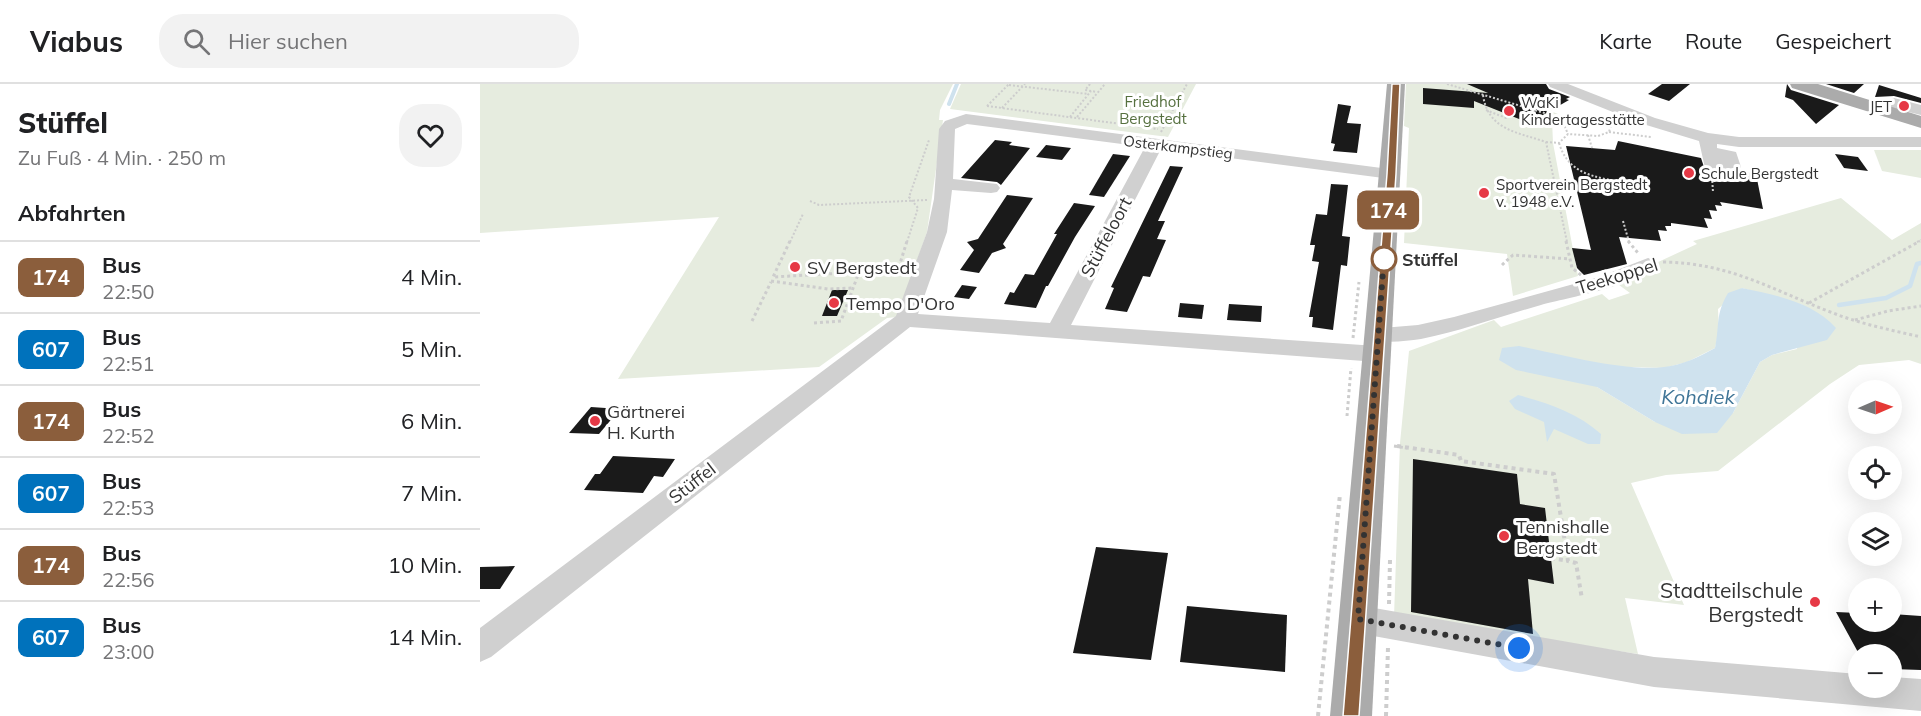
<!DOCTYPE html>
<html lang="de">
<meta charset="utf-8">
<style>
body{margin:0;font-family:Mulish,sans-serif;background:#f2f2f2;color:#202124;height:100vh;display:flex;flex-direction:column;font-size:22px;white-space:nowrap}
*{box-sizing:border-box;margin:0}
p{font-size:20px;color:#757577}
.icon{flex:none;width:33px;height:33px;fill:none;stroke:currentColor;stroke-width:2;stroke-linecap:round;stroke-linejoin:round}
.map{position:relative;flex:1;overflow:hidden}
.details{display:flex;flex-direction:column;background:#fff;width:480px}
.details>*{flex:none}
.badge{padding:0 12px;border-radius:9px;font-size:21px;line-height:39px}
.needle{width:39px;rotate:88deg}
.buttons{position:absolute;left:1368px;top:296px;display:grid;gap:12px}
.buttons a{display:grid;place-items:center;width:54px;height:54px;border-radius:50%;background:#fff;box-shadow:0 6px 24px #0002;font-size:30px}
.you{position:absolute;width:30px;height:30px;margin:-15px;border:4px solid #fff;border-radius:50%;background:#1a73e8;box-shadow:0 0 0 9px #1a73e833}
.map>.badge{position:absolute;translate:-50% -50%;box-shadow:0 0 0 3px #fff}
h2{padding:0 18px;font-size:22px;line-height:54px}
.round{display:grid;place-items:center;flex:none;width:63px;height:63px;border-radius:24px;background:#f2f2f2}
.headline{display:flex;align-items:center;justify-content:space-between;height:102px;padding:0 18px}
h1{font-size:28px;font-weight:800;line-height:45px}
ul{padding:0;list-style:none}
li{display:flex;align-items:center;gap:18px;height:72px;padding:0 18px;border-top:2px solid #e0e0e0}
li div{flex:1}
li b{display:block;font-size:22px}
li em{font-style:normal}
li .badge{min-width:66px;font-weight:700;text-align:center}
header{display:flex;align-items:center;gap:36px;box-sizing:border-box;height:84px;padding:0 30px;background:#fff;border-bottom:2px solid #e0e0e0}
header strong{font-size:28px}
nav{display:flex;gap:33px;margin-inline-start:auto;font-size:21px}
.search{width:420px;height:54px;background:#f2f2f2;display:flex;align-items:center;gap:15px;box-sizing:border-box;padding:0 21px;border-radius:24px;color:#757577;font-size:22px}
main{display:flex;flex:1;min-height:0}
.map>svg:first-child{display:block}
</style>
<header>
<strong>Viabus</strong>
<div class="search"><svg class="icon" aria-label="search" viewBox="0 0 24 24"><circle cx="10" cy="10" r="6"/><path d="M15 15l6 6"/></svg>Hier suchen</div>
<nav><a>Karte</a><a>Route</a><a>Gespeichert</a></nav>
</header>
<main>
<section class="details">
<div class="headline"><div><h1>Stüffel</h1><p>Zu Fuß · 4 Min. · 250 m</p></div><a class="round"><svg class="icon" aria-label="heart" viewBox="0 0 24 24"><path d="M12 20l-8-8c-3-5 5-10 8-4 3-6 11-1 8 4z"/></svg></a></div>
<h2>Abfahrten</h2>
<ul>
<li><span class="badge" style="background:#8b5e3c;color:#fff">174</span><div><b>Bus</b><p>22:50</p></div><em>4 Min.</em></li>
<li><span class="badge" style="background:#0072bc;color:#fff">607</span><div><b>Bus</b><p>22:51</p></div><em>5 Min.</em></li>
<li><span class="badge" style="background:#8b5e3c;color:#fff">174</span><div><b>Bus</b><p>22:52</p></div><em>6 Min.</em></li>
<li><span class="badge" style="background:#0072bc;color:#fff">607</span><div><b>Bus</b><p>22:53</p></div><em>7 Min.</em></li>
<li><span class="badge" style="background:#8b5e3c;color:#fff">174</span><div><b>Bus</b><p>22:56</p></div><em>10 Min.</em></li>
<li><span class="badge" style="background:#0072bc;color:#fff">607</span><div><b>Bus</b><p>23:00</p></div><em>14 Min.</em></li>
</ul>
</section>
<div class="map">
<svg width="1441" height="632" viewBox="0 0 1441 632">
<rect width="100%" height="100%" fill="#fff"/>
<g fill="#e6ecdf" fill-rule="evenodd">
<polygon points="0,0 473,0 460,26 459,36 463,36 447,148 417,233 407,234 339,283 138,295 239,133 0,149"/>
<polygon points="481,0 716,0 688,53 470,25"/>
<polygon points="926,0 1032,0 1019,6 1078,30 1072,36 1073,59 1098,192 1033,212 1027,170 924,159 929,44 924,42"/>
<polygon points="1394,66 1441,66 1441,94 1402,87"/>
<path d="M1361 114 1412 156 1441 139V280L1429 276 1379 281 1350 300 1238 387 1186 391 1151 399 1204 521 1145 514 1158 570 914 533 920 359 929 267 1014 236 1021 243 1122 210 1129 216 1150 209 1135 198 1217 160 1213 157ZM1262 204 1323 221 1317 265 1292 271 1280 278 1253 329 1175 338 1117 303 1148 283 1184 284 1207 278 1235 264 1239 247 1238 225Z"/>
</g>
<g fill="#cfe2ee">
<path d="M1262 204C1295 211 1333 218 1356 244L1347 256 1292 271 1280 278 1253 329 1237 349 1202 350 1175 338 1117 303 1036 286 1019 276 1022 264 1039 262C1079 270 1145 288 1184 283 1202 281 1219 273 1235 264 1240 240 1235 231 1248 209Z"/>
<path d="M1038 311C1068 319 1098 329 1121 350L1120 360H1108L1074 345 1067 358 1064 338 1035 325 1029 317Z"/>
</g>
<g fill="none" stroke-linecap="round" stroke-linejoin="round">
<polyline stroke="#cfe2ee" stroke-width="4" points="469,20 477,0"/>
<polyline stroke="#cfe2ee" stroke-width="4.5" points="1359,221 1406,214 1430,202 1437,180 1441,179"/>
</g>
<g fill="#1a1a1a">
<polygon points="987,0 1066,0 1069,5 1090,13 1086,15 1089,16 1049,39 994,17 994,24 943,20 943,4 1008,9"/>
<polygon points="1182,0 1210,0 1189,17 1168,10"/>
<polygon points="1307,0 1311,6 1359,21 1336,40 1313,16 1305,13"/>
<polygon points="1346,0 1384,0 1374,9"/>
<polygon points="1399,1 1441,14 1441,19 1414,12 1395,13"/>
<polygon points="858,20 871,22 867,39 881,40 877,69 853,67 855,60 851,59"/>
<polygon points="515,56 532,58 529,61 550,64 521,101 517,98 481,94"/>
<polygon points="1138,57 1221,74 1225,86 1246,90 1261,87 1276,90 1283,125 1240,118 1242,122 1235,121 1237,127 1229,126 1232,135 1224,134 1228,144 1191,139 1191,142 1185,142 1187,147 1178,146 1181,157 1139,153 1147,180 1104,191 1097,184 1092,164 1111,166 1086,62 1135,66"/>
<polygon points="566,61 591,64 582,76 556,73"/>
<polygon points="633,70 650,72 624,113 609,111"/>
<polygon points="1355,70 1378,73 1388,87 1364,84"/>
<polygon points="690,82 703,83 678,137 685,137 677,155 686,156 670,193 663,192 647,228 625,225 634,204 631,203"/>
<polygon points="851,100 868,101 862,152 870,153 867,182 861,181 853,246 832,243 833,233 829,233 839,178 832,177 835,161 830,161 836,130 847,131"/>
<polygon points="527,111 553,114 523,160 526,164 512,169 499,189 480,186 494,166 487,158 498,155"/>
<polygon points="594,119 615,122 595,153 568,202 566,202 556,224 524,220 530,208 534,209 545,190 554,191 577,150 574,150"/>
<polygon points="482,201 497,203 489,215 474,213"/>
<polygon points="352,206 368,206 357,232 342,232"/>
<polygon points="700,219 724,221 722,235 698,233"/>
<polygon points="749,220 782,222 781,238 747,236"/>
<polygon points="111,323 140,325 119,350 89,349"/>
<polygon points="133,372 195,375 183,393 174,392 163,409 104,406 115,390 120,390"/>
<polygon points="933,375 1037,390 1040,420 1065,424 1074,500 1048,495 1053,550 931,528"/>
<polygon points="616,463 688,469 671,576 593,569"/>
<polygon points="35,482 20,505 0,505 0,483"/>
<polygon points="707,522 807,531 805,588 700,578"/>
<polygon points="1356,528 1378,529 1378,537 1412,537 1412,530 1441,532 1441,586 1412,585 1412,570 1379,570"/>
</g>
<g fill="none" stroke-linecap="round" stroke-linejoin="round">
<g stroke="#cdcdcd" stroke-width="2" stroke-dasharray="2 2" stroke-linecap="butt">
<polyline points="610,0 605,6 617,8"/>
<polyline points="967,0 1081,34 1088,50"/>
<polyline points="529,1 608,10"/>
<path d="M1003 11C1008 46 1037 48 1066 58L1087 158"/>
<polyline points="507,22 678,45"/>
<polyline points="507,22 529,0"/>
<polyline points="522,24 545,0"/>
<polyline points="1006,26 1026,34 1031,32"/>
<polyline points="590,33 611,7"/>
<polyline points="597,33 625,0"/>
<polyline points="681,48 707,0"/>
<polyline points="1129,48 1171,53"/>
<polyline points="1108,51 1112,64"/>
<polyline points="1066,58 1079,59 1088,50 1118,52 1129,48 1133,35"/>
<path d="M1079 59C1087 85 1105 91 1130 96"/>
<polyline points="1232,93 1233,108"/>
<polyline points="330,117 339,121 447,116"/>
<polyline points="1143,137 1149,158"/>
<polyline points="310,158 323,130"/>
<polyline points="427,158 438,124 429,113 449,56"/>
<polyline points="1437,158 1441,156"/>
</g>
<g stroke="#cdcdcd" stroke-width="3" stroke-dasharray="3 3" stroke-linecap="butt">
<polyline points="310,157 293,193 418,186 427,157"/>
<polyline points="1086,157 1092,184 1101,191"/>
<polyline points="1148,157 1158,169"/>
<path d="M1183 178C1251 179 1292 206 1353 229 1381 240 1411 246 1441 253"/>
<polyline points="1022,181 1033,171 1090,175"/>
<polyline points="291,197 348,205 373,204"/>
<polyline points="1329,219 1440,157"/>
<polyline points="1375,236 1408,227 1441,222"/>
<polyline points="272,237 291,198"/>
<polyline points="334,239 361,237 379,188"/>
<polyline points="873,254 879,198"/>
<polyline points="867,332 871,284"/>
<polyline points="914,362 927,364"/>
</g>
<g stroke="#cdcdcd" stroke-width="4" stroke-dasharray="4 4" stroke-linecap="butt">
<polyline points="917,362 979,371 981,377 1074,390 1088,477 1096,479 1102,515"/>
<polyline points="1071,474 1088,477"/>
<polyline points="909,520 910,476"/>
<polyline points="838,632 860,410"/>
<polyline points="906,632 908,563"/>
</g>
<g fill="#d0d0d0" fill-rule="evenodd">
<path d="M1068 0H1088L1175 34 1228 49 1259 53H1441V63H1259L1237 60V64L1256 68 1261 83 1258 87C1248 89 1235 86 1225 84L1219 57 1163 40 1070 3Z"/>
<polygon points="1414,14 1441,21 1441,31 1408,23 1387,26 1379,21 1382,18 1401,14"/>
<path d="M486 30 917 86 920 90 917 94 911 95 681 65 591 241 897 262 905 265 908 270 905 275 897 278 430 243 11 573 0 578V544L416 232 447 148 454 115 459 45 465 37ZM487 40 665 63 570 239 438 230 467 148 472 106 511 109 517 108 520 104 517 100 473 95 475 45Z"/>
<path d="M1168 174 1175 176 1178 180C1164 200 1086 214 1061 221 1021 232 982 247 941 255 925 257 906 260 890 255L887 250 890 245 938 241 974 233 1119 193Z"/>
<polygon points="877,521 1174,573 1378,590 1378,603 1412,603 1412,593 1441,595 1441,627 1174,603 877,549 866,545 862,535 866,525"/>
</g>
<g fill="#ababab" fill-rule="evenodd">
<polygon points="907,0 925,0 892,632 850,632"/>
<polygon points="1310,0 1338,0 1441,32 1441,44 1312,4"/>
</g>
</g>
<polygon fill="#8b5e3c" stroke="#fff" stroke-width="1.5" points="912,0 920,0 916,90 879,632 863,632 907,90"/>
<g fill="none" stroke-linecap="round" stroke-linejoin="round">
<polyline stroke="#333" stroke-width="6" stroke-dasharray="0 10.8" points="904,175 904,173 878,535 1039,564"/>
</g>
<g fill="#e63946" stroke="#fff" stroke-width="2">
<circle cx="1424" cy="22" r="6"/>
<circle cx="1029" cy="27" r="6"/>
<circle cx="1209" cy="89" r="6"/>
<circle cx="1004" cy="109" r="6"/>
<circle cx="315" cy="183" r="6"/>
<circle cx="354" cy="219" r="6"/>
<circle cx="115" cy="337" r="6"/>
<circle cx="1024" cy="452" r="6"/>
<circle cx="1335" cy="518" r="6"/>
</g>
<circle fill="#fff" stroke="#8b5e3c" stroke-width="3" cx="904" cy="175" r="12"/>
<g text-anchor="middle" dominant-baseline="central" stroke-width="6" stroke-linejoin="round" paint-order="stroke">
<g font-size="15" fill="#56703f" stroke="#fff">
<text x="673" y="17">Friedhof<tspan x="673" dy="17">Bergstedt</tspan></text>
</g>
<g font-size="15" fill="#333" stroke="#fff" text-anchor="start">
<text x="1041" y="18">WaKi<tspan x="1041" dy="17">Kindertagesstätte</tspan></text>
<text x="1412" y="22" text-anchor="end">JET</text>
<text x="1221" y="89">Schule Bergstedt</text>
<text x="1016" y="100">Sportverein Bergstedt<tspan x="1016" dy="17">v. 1948 e.V.</tspan></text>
</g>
<g font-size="15" fill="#333" stroke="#fff">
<text transform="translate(698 63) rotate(7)">Osterkampstieg</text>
</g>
<g font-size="18" fill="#333" stroke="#fff">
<text transform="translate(626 153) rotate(-62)">Stüffeloort</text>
<text transform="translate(1137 192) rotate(-17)">Teekoppel</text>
<text transform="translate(212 399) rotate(-38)">Stüffel</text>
</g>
<g font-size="18" font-weight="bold" fill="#333" stroke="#fff" text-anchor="start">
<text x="922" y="175">Stüffel</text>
</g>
<g font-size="18" fill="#333" stroke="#fff" text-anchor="start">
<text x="327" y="183">SV Bergstedt</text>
<text x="366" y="219">Tempo D'Oro</text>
<text x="127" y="327">Gärtnerei<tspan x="127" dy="21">H. Kurth</tspan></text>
<text x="1036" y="442">Tennishalle<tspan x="1036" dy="21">Bergstedt</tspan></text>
</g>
<g font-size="20" font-style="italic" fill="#3f7597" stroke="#fff">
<text x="1218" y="312">Kohdiek</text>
</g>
<g font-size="21" fill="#333" stroke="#fff" text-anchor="end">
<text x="1323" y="506">Stadtteilschule<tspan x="1323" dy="24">Bergstedt</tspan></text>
</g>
</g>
</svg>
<div class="buttons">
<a><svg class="needle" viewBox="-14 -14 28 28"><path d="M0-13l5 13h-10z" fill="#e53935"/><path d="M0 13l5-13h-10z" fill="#757577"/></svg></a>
<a><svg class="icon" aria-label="locate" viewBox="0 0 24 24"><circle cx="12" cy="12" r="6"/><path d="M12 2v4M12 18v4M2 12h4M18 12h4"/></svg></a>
<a><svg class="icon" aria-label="layers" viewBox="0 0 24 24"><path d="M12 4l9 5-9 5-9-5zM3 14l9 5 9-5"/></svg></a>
<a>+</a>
<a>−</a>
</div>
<div class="you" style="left:1039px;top:564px"></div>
<b class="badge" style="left:908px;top:126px;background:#8b5e3c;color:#fff">174</b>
</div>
</main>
